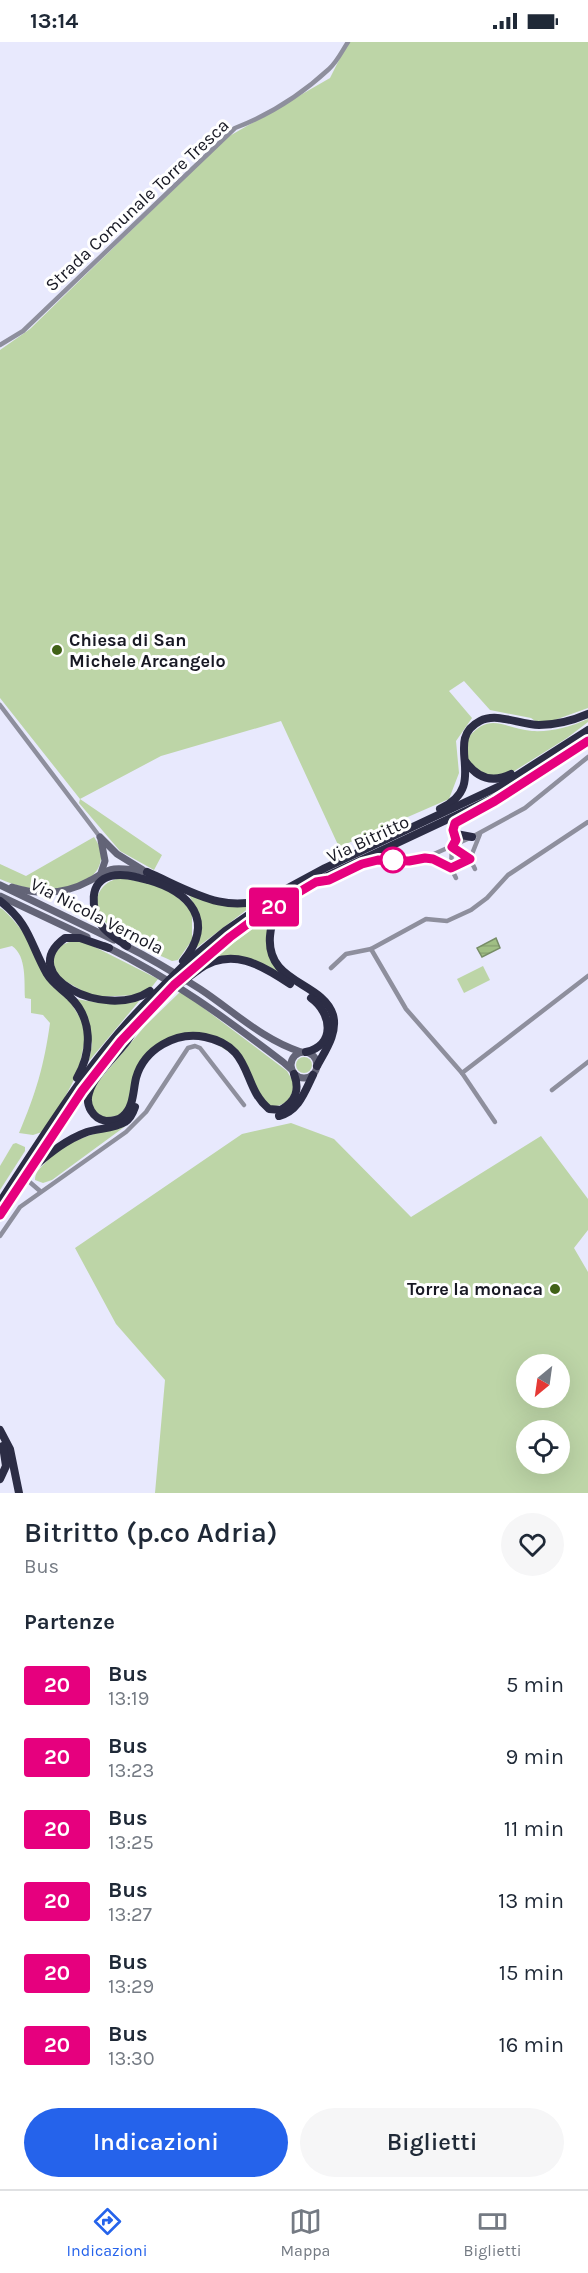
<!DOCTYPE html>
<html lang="it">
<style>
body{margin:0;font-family:Karla,sans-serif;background:#f6f6f7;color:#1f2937;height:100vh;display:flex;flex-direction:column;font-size:22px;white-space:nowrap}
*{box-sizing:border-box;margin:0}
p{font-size:20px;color:#747a83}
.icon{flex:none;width:33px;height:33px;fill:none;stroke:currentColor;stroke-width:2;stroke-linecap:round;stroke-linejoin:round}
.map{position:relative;height:1451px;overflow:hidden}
.panel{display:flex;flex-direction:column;background:#fff;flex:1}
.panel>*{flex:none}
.badge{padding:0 12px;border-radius:4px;font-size:21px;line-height:39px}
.needle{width:39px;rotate:209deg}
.controls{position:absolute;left:516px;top:1312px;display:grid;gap:12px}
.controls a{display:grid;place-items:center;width:54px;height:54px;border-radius:50%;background:#fff;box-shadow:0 6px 24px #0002;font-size:30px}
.map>.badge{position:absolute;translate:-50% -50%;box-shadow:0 0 0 3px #fff}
h2{padding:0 24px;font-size:22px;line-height:54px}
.round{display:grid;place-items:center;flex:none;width:63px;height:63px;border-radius:32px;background:#f6f6f7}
.headline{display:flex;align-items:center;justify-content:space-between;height:102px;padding:0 24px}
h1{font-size:28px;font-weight:600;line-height:45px}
.primary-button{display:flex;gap:12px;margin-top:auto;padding:12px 24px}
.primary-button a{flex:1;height:69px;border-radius:36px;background:#2563eb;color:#fff;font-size:24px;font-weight:600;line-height:69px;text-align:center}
.primary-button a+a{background:#f6f6f7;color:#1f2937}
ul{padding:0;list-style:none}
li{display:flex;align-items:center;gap:18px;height:72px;padding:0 24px}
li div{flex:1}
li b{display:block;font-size:22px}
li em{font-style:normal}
li .badge{min-width:66px;font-weight:700;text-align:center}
.status{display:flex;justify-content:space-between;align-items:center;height:42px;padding:0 30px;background:#fff;direction:ltr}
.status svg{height:16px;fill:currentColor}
.menu{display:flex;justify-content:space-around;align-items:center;height:84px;border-top:2px solid #e0e1e3;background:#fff;font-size:16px;color:#747a83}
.menu a{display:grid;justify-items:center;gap:3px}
.menu .selected{color:#2563eb}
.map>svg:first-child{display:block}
</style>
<div class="status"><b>13:14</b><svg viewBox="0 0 49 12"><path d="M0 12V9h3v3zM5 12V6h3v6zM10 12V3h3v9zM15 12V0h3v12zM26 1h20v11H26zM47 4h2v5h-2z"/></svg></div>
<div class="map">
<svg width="588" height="1451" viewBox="0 0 588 1451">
<defs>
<pattern id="water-rules" width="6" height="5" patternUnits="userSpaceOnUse" patternTransform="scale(1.5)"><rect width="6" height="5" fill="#a0bf84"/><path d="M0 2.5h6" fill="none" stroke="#89a372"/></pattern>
</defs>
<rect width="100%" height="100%" fill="#e8e9fd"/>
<g fill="#bdd5a7" fill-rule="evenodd">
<polygon points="348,0 588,0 588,666 552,679 538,681 531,676 490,668 464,639 449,649 472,676 456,699 459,731 449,757 339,805 281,679 161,714 80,757 162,813 154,828 120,809 79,761 80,757 0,656 0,308 30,287 226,96 330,36"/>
<path d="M588 677V680L567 696 503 736 496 737 468 723 467 697C491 668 503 687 532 689 552 690 570 685 588 677Z"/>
<path d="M94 795C117 828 79 850 50 848 33 848 16 844 0 837V822L26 834Z"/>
<path d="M121 836C153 842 170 844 192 870V898L178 918 172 919C145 906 111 898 99 869 96 861 95 859 99 851 104 841 111 838 121 836Z"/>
<polygon points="189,853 253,863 195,907 195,865"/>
<path d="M0 866C15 871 77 968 87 988L78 1030 64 1057 42 1090 33 1093 19 1091C36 1051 44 1024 50 981L43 973 31 971V957L25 956C24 940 27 914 12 904L0 907Z"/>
<polygon points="267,876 271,878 266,895 286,935 270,925 212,917"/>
<polygon points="74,898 87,901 158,937 147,951 138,953 93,955 55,933 53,914 62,903"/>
<polygon points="483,924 490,938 464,951 457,937"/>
<path d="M181 949 287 1029 295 1043C290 1058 287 1063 271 1065L260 1054 245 1020 200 992 150 1008 129 1060 121 1073 105 1076 92 1067V1049L98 1040 145 984Z"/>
<path d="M77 957C102 962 115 963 140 958L89 1019 92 1002Z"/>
<circle cx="304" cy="1023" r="8"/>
<path d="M291 1081 334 1097 411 1175 541 1094 588 1157V1188L574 1206 588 1230V1451H155L165 1338 116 1282 75 1206 242 1092ZM526 1323H560V1356H526ZM526 1389H560V1422H526Z"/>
<path d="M127 1083 52 1138 43 1141 35 1138C35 1131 39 1127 44 1122 68 1096 94 1092 127 1083Z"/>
<polygon points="16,1101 25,1105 25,1109 0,1148 0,1124 13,1102"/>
</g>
<polygon fill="url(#water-rules)" stroke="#778d67" stroke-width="1.5" points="496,896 500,906 482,915 477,906"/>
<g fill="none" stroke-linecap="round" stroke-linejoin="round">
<g stroke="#8e8f9d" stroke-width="4.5">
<path d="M0 303 23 289 235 86C269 73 302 52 329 27 337 20 342 9 348 0"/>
<polyline points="0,663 100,795"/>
<polyline points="452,805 470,817 475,827"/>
<polyline points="452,805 451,826 456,836"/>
<polyline points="425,816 472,795 525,766 588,715"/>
<polyline points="425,816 433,817 451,826"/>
<polyline points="470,817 480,792"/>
<polyline points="451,826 470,817"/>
<polyline points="371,907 426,877 447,879 471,868 487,856 508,833 588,780"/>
<polyline points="331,926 346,912 371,907 406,967 462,1031 588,934"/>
<polyline points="462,1031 495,1080"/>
<polyline points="552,1048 588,1020"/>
<polyline points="25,1136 40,1149"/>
<polyline points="0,1194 20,1165 126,1090 146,1070 188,1006 195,1004 200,1006 244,1063"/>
</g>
<g stroke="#636477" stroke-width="7">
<polyline points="100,795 117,812 143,828"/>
<polyline points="101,798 105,819 101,831"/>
<polyline points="0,843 114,898"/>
<path d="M12 845C38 853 64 853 89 839 98 835 104 828 114 827 125 826 136 828 147 830"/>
<polyline points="0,854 87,895"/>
<path d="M124 903C150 916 175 931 200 947 232 968 263 998 301 1010"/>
<path d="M105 904C172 937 224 975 283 1020L292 1028"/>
<circle cx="304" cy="1023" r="13"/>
</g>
<g stroke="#2c2d45" stroke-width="8">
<path d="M466 720C478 737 493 741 511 732"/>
<path d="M440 767C492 743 441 699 480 679 497 670 520 683 539 683 557 683 572 679 588 672"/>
<polyline points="456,792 472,795"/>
<polyline points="452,805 456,798 454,783 463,775"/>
<path d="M363 821C383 815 405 819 425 816"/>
<path d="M147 830C183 845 230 877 269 853"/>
<path d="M0 859C30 882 30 902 47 932 53 942 62 947 70 955 93 977 92 1010 77 1036"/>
<path d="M290 860C278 868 271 880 270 894 266 942 322 939 333 973 338 991 325 1009 317 1024"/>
<path d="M127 904C119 898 107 892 102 884 91 867 88 840 111 834 123 831 136 835 148 838 190 850 216 879 183 919"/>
<path d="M109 906 80 896H65C14 933 105 979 150 949"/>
<polyline points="186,921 225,889 288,846 325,826 502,743 588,688"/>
<polyline points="194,924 257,875 296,851 329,833 506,750 588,699"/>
<path d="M198 928C231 904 262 923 290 942"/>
<path d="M144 973C138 981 133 991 127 999 116 1014 93 1034 89 1051 85 1063 93 1077 106 1079 112 1079 119 1078 123 1074 134 1065 133 1048 136 1036 144 1007 176 989 205 995 254 1005 241 1044 269 1067L281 1068C296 1059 300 1048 294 1032"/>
<polyline points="142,975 162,955"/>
<path d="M306 1010C336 1003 332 971 311 956"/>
<path d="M279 1074C299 1069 305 1049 313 1033"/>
<path d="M31 1127C49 1112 65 1098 87 1090 99 1086 114 1087 125 1080 130 1077 133 1071 135 1065"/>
<path d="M0 1160C48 1087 92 1013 155 952"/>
<polyline points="0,1173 90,1039"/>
<polyline points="0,1388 10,1407 19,1451"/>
<polyline points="0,1437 6,1424 3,1404"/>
</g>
<g stroke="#2c2d45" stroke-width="8">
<polyline points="155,952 186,921"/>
<polyline points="162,955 198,928"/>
</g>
</g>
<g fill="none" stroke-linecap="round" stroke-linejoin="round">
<g stroke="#fff" stroke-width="14">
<polyline id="line" points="0,1173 82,1049 121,999 174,943 230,895 257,875 316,840 329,838 362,822 378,818 409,819 425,816 433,817 451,826 470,817 452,805 456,798 453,788 455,781 495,759 588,699"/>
</g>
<use href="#line" stroke="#e6007e" stroke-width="9"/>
</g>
<g fill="#416217" stroke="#fff" stroke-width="2">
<circle cx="57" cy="608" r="6"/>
<circle cx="555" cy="1247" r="6"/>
</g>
<circle fill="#fff" stroke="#e6007e" stroke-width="3" cx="393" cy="818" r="12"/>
<g text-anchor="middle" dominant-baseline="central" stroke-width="6" stroke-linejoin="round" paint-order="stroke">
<g font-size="18" fill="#171823" stroke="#fff">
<text transform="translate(137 163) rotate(-43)">Strada Comunale Torre Tresca</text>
<text transform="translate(368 797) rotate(-25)">Via Bitritto</text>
<text transform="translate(97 874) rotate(27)">Via Nicola Vernola</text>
</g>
<g font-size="18" font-weight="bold" fill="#171823" stroke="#fff" text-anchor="start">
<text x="69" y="598">Chiesa di San<tspan x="69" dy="21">Michele Arcangelo</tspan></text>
<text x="543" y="1247" text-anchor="end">Torre la monaca</text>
</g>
</g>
</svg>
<div class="controls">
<a><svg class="needle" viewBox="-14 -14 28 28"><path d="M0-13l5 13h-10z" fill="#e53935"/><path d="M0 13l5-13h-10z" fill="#747a83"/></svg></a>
<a><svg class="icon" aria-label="locate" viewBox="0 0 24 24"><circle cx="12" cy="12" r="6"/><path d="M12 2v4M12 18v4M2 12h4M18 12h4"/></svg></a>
</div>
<b class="badge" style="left:274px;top:865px;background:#e6007e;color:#fff">20</b>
</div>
<section class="panel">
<div class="headline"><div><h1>Bitritto (p.co Adria)</h1><p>Bus</p></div><a class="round"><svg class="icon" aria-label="heart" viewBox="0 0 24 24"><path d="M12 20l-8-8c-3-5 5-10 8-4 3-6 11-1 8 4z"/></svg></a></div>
<h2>Partenze</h2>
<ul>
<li><span class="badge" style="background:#e6007e;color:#fff">20</span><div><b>Bus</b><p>13:19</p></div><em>5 min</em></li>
<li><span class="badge" style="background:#e6007e;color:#fff">20</span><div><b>Bus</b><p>13:23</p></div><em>9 min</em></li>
<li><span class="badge" style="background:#e6007e;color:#fff">20</span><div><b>Bus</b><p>13:25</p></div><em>11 min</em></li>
<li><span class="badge" style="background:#e6007e;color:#fff">20</span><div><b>Bus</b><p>13:27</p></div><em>13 min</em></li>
<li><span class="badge" style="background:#e6007e;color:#fff">20</span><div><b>Bus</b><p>13:29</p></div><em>15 min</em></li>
<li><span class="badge" style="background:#e6007e;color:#fff">20</span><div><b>Bus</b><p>13:30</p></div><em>16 min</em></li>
</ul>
<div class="primary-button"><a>Indicazioni</a><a>Biglietti</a></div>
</section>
<nav class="menu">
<a class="selected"><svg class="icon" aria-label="directions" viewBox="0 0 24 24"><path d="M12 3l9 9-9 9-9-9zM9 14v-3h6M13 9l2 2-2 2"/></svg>Indicazioni</a>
<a><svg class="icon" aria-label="map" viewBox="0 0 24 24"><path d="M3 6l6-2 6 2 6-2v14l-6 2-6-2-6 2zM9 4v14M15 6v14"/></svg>Mappa</a>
<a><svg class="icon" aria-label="tickets" viewBox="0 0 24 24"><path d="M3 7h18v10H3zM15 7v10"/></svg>Biglietti</a>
</nav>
